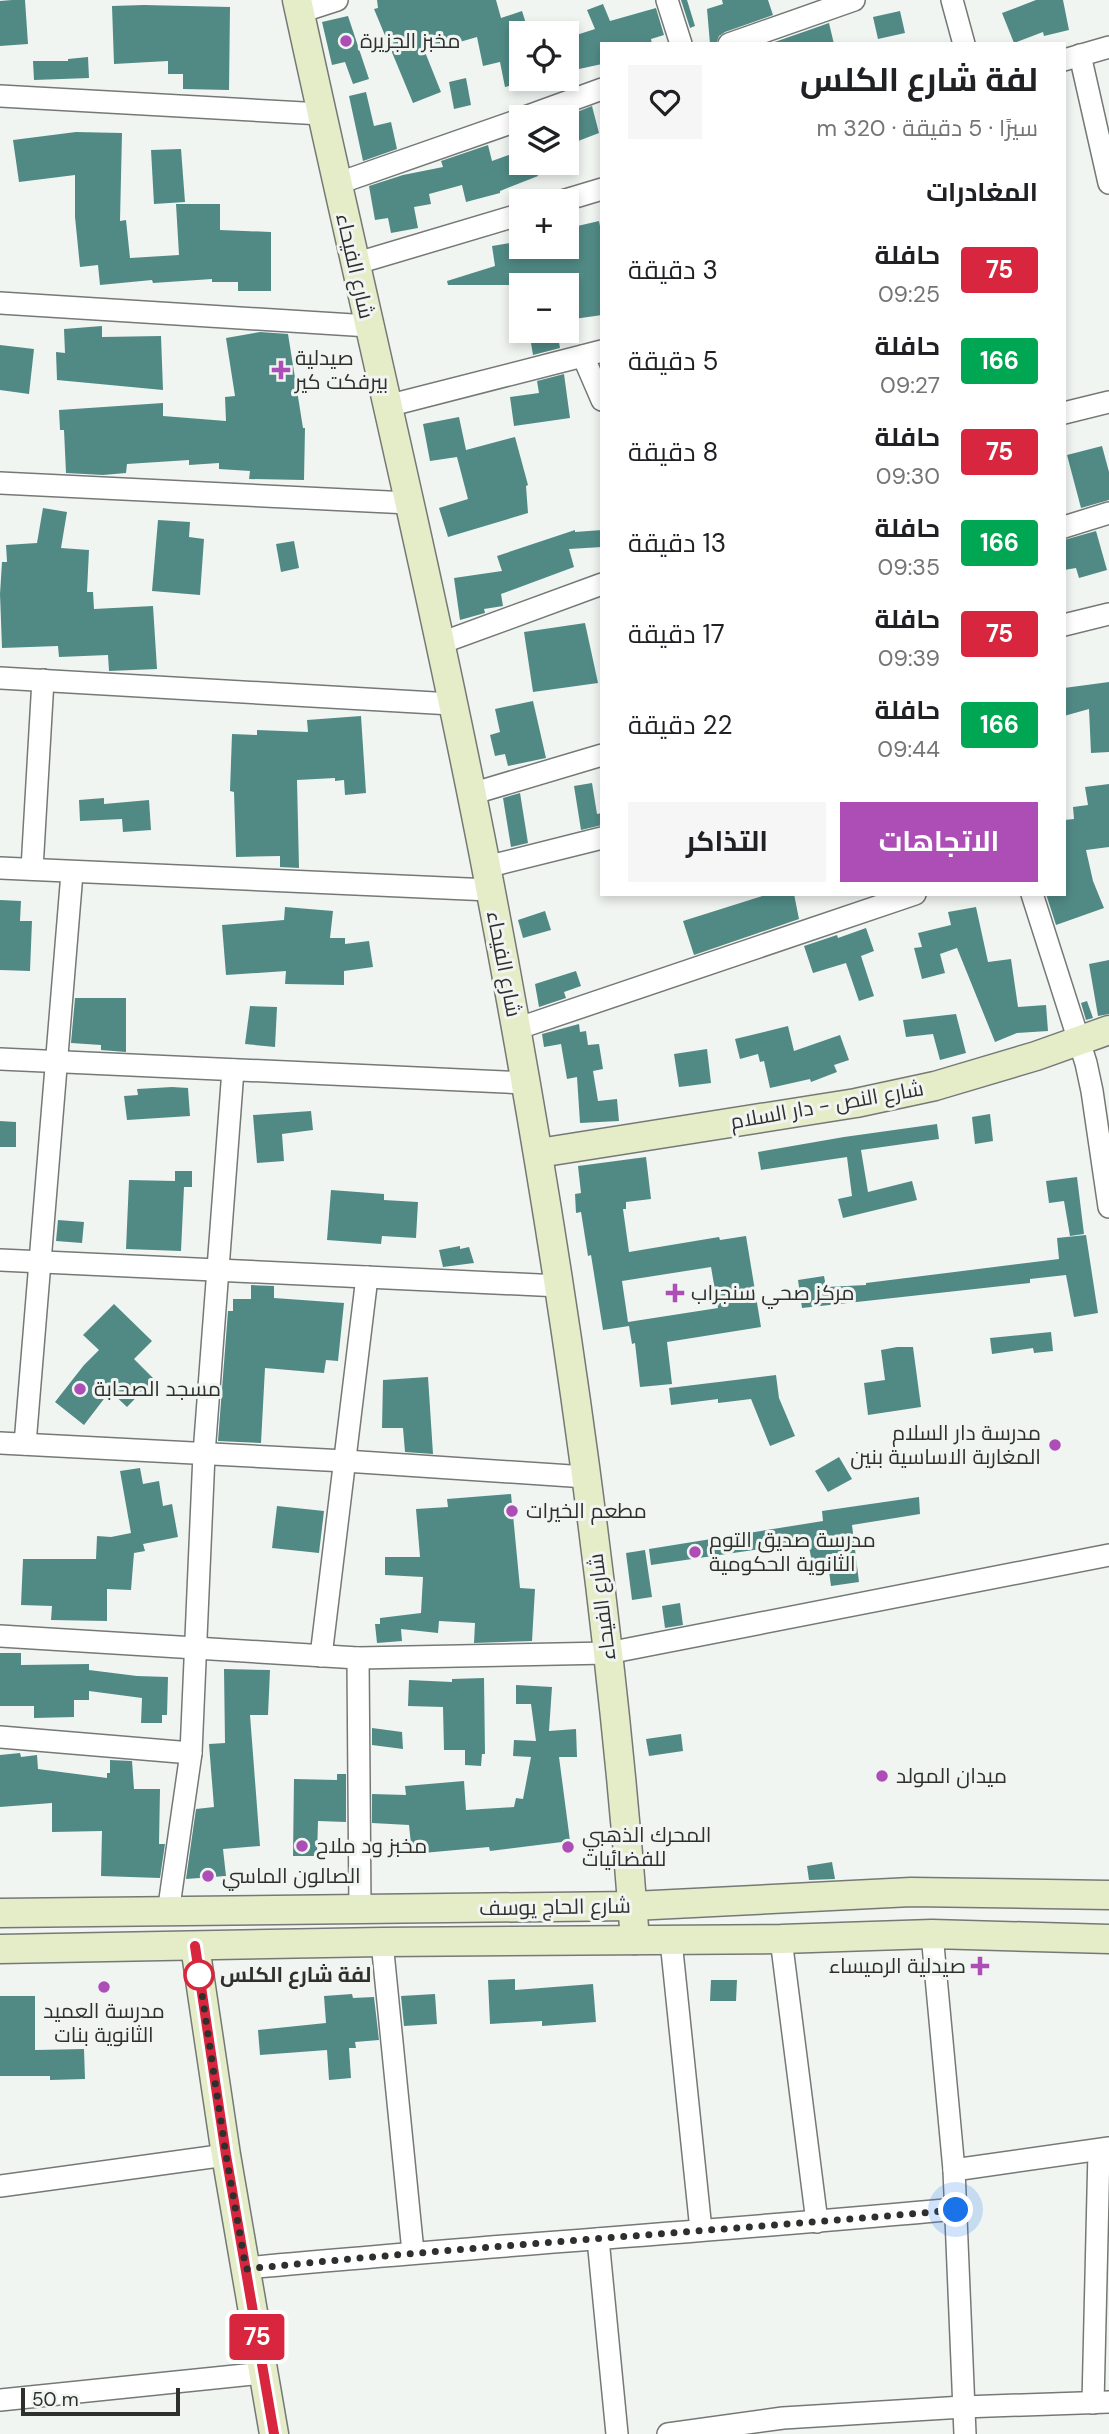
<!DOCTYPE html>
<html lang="ar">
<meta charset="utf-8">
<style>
body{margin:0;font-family:"DM Sans",Cairo,sans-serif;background:#f6f6f6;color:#202124;direction:rtl;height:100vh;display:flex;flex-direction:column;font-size:26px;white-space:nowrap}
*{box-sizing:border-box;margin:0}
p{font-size:23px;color:#757577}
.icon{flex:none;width:38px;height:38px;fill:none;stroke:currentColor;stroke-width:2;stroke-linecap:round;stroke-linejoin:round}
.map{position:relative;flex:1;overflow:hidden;direction:ltr}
.drawer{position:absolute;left:600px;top:42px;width:466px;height:854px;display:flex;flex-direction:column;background:#fff;border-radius:0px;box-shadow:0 4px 10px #0003;direction:rtl}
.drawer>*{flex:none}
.badge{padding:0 14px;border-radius:5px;font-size:24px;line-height:46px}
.controls{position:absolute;left:509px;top:21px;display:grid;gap:14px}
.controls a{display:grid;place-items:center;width:70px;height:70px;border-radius:0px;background:#fff;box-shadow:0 4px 10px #0003;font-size:35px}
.scale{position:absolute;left:21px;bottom:18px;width:159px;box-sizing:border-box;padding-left:7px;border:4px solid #2e302e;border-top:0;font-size:19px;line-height:24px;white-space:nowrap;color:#2e302e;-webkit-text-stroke:5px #f1f5f2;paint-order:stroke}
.you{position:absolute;width:35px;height:35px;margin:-18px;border:5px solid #fff;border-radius:50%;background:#1a73e8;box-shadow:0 0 0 10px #1a73e833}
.map>.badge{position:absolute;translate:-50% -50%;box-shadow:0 0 0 4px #fff}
h2{padding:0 28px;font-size:26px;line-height:63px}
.round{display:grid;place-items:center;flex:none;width:74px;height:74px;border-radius:0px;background:#f6f6f6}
.overview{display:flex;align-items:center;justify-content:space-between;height:119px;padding:0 28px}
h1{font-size:33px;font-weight:700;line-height:52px}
.action{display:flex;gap:14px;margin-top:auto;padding:14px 28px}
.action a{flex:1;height:80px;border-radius:0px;background:#ad4eb7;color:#fff;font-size:28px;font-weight:700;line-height:80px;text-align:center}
.action a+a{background:#f6f6f6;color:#202124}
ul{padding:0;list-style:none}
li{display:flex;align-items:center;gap:21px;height:91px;padding:0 28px}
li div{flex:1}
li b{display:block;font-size:26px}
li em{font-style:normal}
li .badge{min-width:77px;font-weight:700;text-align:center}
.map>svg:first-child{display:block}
</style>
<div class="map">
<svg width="1109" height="2434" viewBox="0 0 1109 2434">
<rect width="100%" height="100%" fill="#f1f5f2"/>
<g fill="#518a85" fill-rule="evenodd">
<polygon points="12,0 25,0 28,44 0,46 0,1"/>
<polygon points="377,0 496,0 501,18 522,11 529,33 522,33 522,83 505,87 500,62 483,66 477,37 425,52 441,92 413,103 374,9 378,8"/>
<polygon points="681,0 687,0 695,26 690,28"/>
<polygon points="722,0 768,0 773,15 725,32 719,36 716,44 710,44 707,9 723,4"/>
<polygon points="1036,0 1063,0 1069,30 1044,36 1043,32 1014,43 1002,13"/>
<polygon points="603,4 610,21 656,8 664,35 651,39 652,44 602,44 602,64 579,69 571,44 567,44 567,38 595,29 587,10"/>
<polygon points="144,5 230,7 229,90 183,89 183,74 168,74 168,61 114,64 112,6"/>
<polygon points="900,11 905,33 878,39 873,17"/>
<polygon points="348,16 369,79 353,84 345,62 332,65 322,22"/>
<polygon points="829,23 834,44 769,44"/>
<polygon points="88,57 89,78 34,80 33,61 68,61 68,59"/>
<polygon points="466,78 471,105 454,109 449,82"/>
<polygon points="366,92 374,126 391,122 397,149 363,161 349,96"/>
<polygon points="592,106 599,133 573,143 567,126 567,117 564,117"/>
<polygon points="76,132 122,133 120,221 126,220 130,258 179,255 176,204 220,204 220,230 271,232 271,291 238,291 238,282 212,282 212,279 153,283 152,280 100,285 98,265 80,267 75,217 75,175 19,182 13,140"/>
<polygon points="488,145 492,161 522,150 522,163 533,163 538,176 500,191 500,193 466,202 462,185 429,194 431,204 414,207 418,228 391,233 388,218 375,220 369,186 403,175 443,167 441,161"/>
<polygon points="181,149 185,202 154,204 151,150"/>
<polygon points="599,221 602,236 602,315 567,320 567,285 448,285 447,281 495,266 492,246 517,242 519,257 574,249 569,228"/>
<polygon points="102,326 102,337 161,336 163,390 57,380 56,352 65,353 64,329"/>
<polygon points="529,331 557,331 560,348 533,355"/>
<polygon points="260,332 288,334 303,428 305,428 304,480 249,479 250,471 219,469 219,463 189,465 189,460 127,464 126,473 103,475 66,473 64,430 60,430 59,410 163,403 163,416 226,421 225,397 235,396 226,338"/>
<polygon points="0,345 34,349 29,394 0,390"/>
<polygon points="564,374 570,418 514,426 510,397 539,393 537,381"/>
<polygon points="459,417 466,450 515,437 528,485 526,486 528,513 448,537 439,508 468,499 457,457 430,461 423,424"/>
<polygon points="1102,446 1109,472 1109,500 1081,508 1067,455"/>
<polygon points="43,508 67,512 61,548 89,550 87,592 93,592 94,609 153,606 157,669 109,671 108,655 59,657 58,646 2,648 0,594 2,562 7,562 6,545 37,543"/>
<polygon points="158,520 190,522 189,537 204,539 200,595 152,591"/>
<polygon points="575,530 575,532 602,530 602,547 569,549 574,567 501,594 503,606 484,609 485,613 460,620 454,578 502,571 497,556"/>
<polygon points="1096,531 1107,570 1079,578 1076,568 1064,570 1064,540"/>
<polygon points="294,541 299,568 281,572 276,544"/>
<polygon points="585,623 598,683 533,692 524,632"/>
<polygon points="1109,682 1109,752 1091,753 1089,709 1064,716 1064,688"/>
<polygon points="533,701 546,758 508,766 505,754 495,756 490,735 500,732 495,709"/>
<polygon points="361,716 366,793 345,795 344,780 335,781 335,778 297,780 299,868 280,867 280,856 236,857 234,792 230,791 232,734 257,735 257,730 308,732 307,720"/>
<polygon points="592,783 597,814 602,813 602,825 581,830 574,786"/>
<polygon points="1109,784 1109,847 1086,850 1093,881 1104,908 1056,925 1046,894 1064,894 1064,820 1074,819 1073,807 1088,805 1085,787"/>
<polygon points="520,793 528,843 511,847 503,798"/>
<polygon points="104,798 104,804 149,800 151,830 123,832 122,819 80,821 79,800"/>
<polygon points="769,894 794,894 799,919 694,955 683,921"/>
<polygon points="0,900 21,901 20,921 32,921 30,971 0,970"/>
<polygon points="285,907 333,911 330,938 345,938 345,944 369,941 373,967 344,971 344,985 285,984 286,971 226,975 222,925 284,920"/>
<polygon points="976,907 988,962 1011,959 1018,1007 1046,1005 1048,1031 1017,1033 995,1042 957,948 940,954 945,973 922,979 914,948 922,947 918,933 951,925 948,912"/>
<polygon points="545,911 551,930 523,938 518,920"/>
<polygon points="866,928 874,951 861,956 874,996 859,1001 846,963 813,973 804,946 837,935 838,938"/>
<polygon points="1109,960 1109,1014 1098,1016 1089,964"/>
<polygon points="576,971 581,986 564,992 566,998 539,1007 535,984"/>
<polygon points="75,998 126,998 126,1052 101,1050 101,1045 71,1043"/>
<polygon points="1087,1001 1093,1018 1086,1020 1081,1003"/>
<polygon points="250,1006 277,1007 275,1047 245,1044"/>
<polygon points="956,1014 966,1053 940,1060 933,1034 906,1037 903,1020"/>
<polygon points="579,1024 580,1032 586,1031 588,1045 599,1044 603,1069 593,1071 598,1101 617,1099 619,1121 580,1123 577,1077 567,1079 561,1044 544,1047 542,1034"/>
<polygon points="788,1026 794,1051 840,1035 849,1060 834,1065 837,1072 811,1082 810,1079 770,1088 764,1061 760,1062 758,1054 740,1059 735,1039"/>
<polygon points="707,1049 711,1083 679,1087 674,1054"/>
<polygon points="172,1087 188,1088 190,1116 127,1120 124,1096 138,1095 137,1089"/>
<polygon points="311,1111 313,1130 282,1134 284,1161 257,1163 253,1115"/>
<polygon points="990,1114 993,1141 975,1144 972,1117"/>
<polygon points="0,1121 16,1122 16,1147 0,1147"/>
<polygon points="937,1124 939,1139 861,1150 868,1192 912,1181 917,1200 843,1218 838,1199 852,1196 847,1157 761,1170 758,1152 844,1137"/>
<path d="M646 1157 651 1199 626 1202V1209H623L629 1252 719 1237 720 1240 746 1236 761 1327 667 1342 672 1384 640 1387 635 1343 632 1344 629 1326 603 1330 591 1255 588 1256 581 1212 576 1213 575 1194 581 1193 578 1166ZM711 1267 718 1308 628 1322 622 1281Z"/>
<polygon points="175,1171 192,1171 192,1187 184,1187 181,1251 126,1249 129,1180 175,1181"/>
<polygon points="1077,1177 1084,1234 1070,1236 1064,1201 1049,1203 1046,1181"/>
<polygon points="331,1190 384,1194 384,1200 418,1202 416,1238 382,1236 381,1244 327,1240"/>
<polygon points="58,1220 84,1222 82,1243 56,1241"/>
<polygon points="1086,1235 1098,1313 1074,1317 1066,1275 1030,1279 1030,1283 802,1308 798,1280 824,1276 826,1287 866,1285 866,1283 1059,1259 1057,1238"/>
<polygon points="460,1246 460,1249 469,1247 474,1263 443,1267 439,1250"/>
<polygon points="251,1285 274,1286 274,1298 344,1303 338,1361 326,1360 324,1373 265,1368 261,1443 218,1441 228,1311 233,1311 233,1299 251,1299"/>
<polygon points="114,1304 152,1341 134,1359 154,1379 127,1407 110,1391 84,1425 55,1402 84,1365 99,1350 83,1335"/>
<polygon points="1051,1332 1053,1351 1034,1353 1033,1348 992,1354 990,1338"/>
<polygon points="897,1347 913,1347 921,1407 868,1415 864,1383 885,1380 881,1350"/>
<polygon points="776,1375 779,1398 795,1436 770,1446 751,1399 718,1403 718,1399 671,1405 669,1388"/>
<polygon points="428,1377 433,1454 405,1452 403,1428 382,1428 383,1380"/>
<polygon points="839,1457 852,1479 828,1492 815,1471"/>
<polygon points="140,1468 143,1484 159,1481 163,1506 172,1504 178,1537 143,1544 145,1551 134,1553 131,1590 107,1589 107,1621 51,1620 52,1606 21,1605 23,1559 96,1559 97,1536 111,1537 131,1533 120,1471"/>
<polygon points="511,1494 520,1588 535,1589 532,1641 474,1643 475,1623 439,1621 438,1633 401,1629 402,1641 377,1643 375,1624 380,1624 380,1618 421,1613 423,1577 385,1575 385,1557 420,1557 416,1509 448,1507 447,1499"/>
<polygon points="919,1497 920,1514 852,1525 859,1582 831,1586 828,1564 813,1567 808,1542 651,1565 649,1549 823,1521 822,1511"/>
<polygon points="277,1506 324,1511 319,1553 272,1548"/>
<polygon points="645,1550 652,1597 632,1600 626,1553"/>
<polygon points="680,1603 683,1625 665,1628 662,1606"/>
<polygon points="0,1653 21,1653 21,1665 89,1664 89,1670 137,1676 168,1677 167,1715 162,1715 162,1723 141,1723 142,1698 89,1691 89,1700 74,1700 74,1717 34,1718 34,1706 0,1706"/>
<polygon points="224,1669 270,1670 268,1715 250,1715 260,1846 223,1849 226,1876 186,1879 196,1809 214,1807 209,1744 225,1743"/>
<polygon points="484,1678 485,1754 482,1754 481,1766 465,1765 465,1750 444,1750 443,1707 408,1706 409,1680 452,1682 452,1679"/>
<polygon points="516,1685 552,1687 549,1731 576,1729 577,1757 559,1757 570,1841 490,1851 489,1847 412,1854 409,1825 372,1823 372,1794 406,1795 405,1786 464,1781 466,1810 514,1807 516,1798 523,1799 531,1757 513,1756 514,1740 536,1741 531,1704 516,1704"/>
<polygon points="372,1728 402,1732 403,1749 372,1745"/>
<polygon points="681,1734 683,1751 649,1756 646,1739"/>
<polygon points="20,1753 21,1757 37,1755 38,1769 107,1778 107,1773 110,1773 110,1760 132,1761 134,1789 160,1789 159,1844 165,1844 160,1878 101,1876 102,1831 52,1832 52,1803 0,1807 0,1755"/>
<polygon points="337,1774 346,1774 346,1822 318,1821 317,1856 293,1856 294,1779 337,1780"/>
<polygon points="832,1862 835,1879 809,1880 807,1866"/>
<polygon points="515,1979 515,1990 593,1984 596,2022 542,2026 542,2021 490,2024 488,1980"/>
<polygon points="711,1980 737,1980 736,2001 710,2001"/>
<polygon points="352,1994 353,1998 374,1997 379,2040 355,2042 356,2048 349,2048 351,2078 329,2080 327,2050 260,2055 258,2030 326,2023 324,1996"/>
<polygon points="435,1994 437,2024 404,2026 401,1996"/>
<polygon points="0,1996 35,1996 35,2050 84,2049 85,2079 50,2080 50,2076 0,2076"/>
</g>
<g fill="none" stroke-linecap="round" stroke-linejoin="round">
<g stroke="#757976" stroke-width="24">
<g id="street">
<polyline points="667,0 681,44"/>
<polyline points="952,0 964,44"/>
<polyline points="300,12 337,0"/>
<polyline points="729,44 854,0"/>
<polyline points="1080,55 1109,183"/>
<polyline points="1064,60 1109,47"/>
<polyline points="0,96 322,114"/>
<polyline points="525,117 602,89"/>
<polyline points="336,184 522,119"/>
<polyline points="562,201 602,189"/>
<polyline points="354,264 522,214"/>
<polyline points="0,303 369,326"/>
<polyline points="583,356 602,400"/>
<polyline points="387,406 602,351"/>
<polyline points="1064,413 1109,402"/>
<polyline points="0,483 409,503"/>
<polyline points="1064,527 1109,513"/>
<polyline points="1064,625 1109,614"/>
<polyline points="441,643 602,584"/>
<polyline points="0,678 452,704"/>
<polyline points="471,794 602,755"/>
<polyline points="486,867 602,838"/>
<polyline points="0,868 490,890"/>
<polyline points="32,869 43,680"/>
<polyline points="1032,894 1086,1063 1092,1091 1109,1207"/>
<polyline points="516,1029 915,894"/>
<polyline points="0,1059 527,1083"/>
<polyline points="0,1260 560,1286"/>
<polyline points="0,1443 345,1461 586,1477"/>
<polyline points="25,1444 72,873"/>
<polyline points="0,1636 358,1658 608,1653 1109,1555"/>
<polyline points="321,1656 367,1277"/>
<polyline points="358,1658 360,1910"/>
<polyline points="0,1737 191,1753"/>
<polyline points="168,1913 191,1753 204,1454 233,1070"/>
<polyline points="932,1934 954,2170 965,2434"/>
<polyline points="781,1939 817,2222"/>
<polyline points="671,1941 701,2230"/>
<polyline points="382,1942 413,2252"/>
<polyline points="954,2170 1109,2148"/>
<polyline points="0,2186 226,2155"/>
<polyline points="598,2239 617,2434"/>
<path d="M246 2268C482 2246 719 2231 956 2209"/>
<polyline points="0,2400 263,2373"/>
<polyline points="1093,2403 1099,2151"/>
<polyline points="668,2434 783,2418 963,2407 1109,2402"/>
</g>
</g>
<g stroke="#757976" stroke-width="31">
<g id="secondary">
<path d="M297 0C359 287 429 573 485 861 554 1218 608 1578 635 1940"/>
<polyline points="539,1153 856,1103 935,1086 1036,1056 1109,1030"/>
<polyline points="0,1913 633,1906 911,1892 1109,1895"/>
<polyline points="195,1946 226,2155 274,2434"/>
<polyline points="0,1949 382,1942 781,1939 932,1934 1109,1939"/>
</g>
</g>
<use href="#street" stroke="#fff" stroke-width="21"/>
<use href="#secondary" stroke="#e4ecc8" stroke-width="28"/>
</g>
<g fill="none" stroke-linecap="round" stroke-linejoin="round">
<g stroke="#fff" stroke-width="16">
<polyline id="line" points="195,1946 226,2155 274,2434"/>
</g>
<use href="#line" stroke="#d7263d" stroke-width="10"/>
<path stroke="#2e302e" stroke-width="7" stroke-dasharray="0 12.6" d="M199 1975 198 1967 226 2155 246 2269C482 2245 719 2231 956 2210"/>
</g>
<g fill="#ad4eb7" stroke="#f1f5f2" stroke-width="2.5">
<circle cx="346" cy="41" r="7"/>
<path d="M277.5 359.5h7v7h7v7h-7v7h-7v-7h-7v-7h7z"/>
<path d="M671.5 1282.5h7v7h7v7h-7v7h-7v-7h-7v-7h7z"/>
<circle cx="80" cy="1389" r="7"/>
<circle cx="1055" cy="1445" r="7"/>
<circle cx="512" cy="1511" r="7"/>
<circle cx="695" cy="1552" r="7"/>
<circle cx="882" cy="1776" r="7"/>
<circle cx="302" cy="1846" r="7"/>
<circle cx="568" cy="1847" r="7"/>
<circle cx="208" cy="1876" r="7"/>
<path d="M976.5 1955.5h7v7h7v7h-7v7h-7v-7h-7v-7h7z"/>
<circle cx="104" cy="1987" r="7"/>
</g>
<circle fill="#fff" stroke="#d7263d" stroke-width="3.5" cx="199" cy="1975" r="14"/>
<g text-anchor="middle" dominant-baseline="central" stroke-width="6" stroke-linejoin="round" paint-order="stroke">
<g font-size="21" fill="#2e302e" stroke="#f1f5f2" text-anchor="start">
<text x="360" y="41">مخبز الجزيرة</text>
<text x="295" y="358">صيدلية<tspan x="295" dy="24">بيرفكت كير</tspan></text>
<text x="691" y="1293">مركز صحي سنجراب</text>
<text x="94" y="1389">مسجد الصحابة</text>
<text x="1041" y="1433" text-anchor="end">مدرسة دار السلام<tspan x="1041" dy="24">المغاربة الاساسية بنين</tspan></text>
<text x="526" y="1511">مطعم الخيرات</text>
<text x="709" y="1540">مدرسة صديق التوم<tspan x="709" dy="24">الثانوية الحكومية</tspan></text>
<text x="896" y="1776">ميدان المولد</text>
<text x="582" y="1835">المحرك الذهبي<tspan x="582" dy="24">للفضائيات</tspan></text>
<text x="316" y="1846">مخبز ود ملاح</text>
<text x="222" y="1876">الصالون الماسي</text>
<text x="966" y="1966" text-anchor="end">صيدلية الرميساء</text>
<text x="104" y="2011" text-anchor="middle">مدرسة العميد<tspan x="104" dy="24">الثانوية بنات</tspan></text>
</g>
<g font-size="21" fill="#2e302e" stroke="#f1f5f2">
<text transform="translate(355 266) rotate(77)">شارع الفيحاء</text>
<text transform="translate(504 964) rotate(79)">شارع الفيحاء</text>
<text transform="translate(827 1105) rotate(-10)">شارع النص - دار السلام</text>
<text transform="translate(602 1607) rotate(-97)">شارع الفيحاء</text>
<text transform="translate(555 1907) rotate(-1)">شارع الحاج يوسف</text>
</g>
<g font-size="21" font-weight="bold" fill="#2e302e" stroke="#f1f5f2" text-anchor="start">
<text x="220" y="1975">لفة شارع الكلس</text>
</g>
</g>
</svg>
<div class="controls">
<a><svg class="icon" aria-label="locate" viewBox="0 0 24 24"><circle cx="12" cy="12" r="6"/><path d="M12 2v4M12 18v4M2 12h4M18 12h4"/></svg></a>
<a><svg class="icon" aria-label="layers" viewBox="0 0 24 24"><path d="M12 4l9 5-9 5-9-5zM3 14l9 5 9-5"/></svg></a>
<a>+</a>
<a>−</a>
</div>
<div class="scale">50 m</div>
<div class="you" style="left:956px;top:2210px"></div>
<b class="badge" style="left:257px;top:2337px;background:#d7263d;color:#fff">75</b>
<section class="drawer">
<div class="overview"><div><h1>لفة شارع الكلس</h1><p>سيرًا · 5 دقيقة · 320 m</p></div><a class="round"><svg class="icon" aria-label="heart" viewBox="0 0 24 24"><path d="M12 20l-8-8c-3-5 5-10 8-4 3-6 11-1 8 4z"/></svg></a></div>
<h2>المغادرات</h2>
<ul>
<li><span class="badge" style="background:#d7263d;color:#fff">75</span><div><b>حافلة</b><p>09:25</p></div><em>3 دقيقة</em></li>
<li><span class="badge" style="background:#00a651;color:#fff">166</span><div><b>حافلة</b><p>09:27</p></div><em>5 دقيقة</em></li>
<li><span class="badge" style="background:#d7263d;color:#fff">75</span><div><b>حافلة</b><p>09:30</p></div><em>8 دقيقة</em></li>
<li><span class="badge" style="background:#00a651;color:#fff">166</span><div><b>حافلة</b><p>09:35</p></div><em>13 دقيقة</em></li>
<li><span class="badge" style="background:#d7263d;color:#fff">75</span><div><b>حافلة</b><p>09:39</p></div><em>17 دقيقة</em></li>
<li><span class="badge" style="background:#00a651;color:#fff">166</span><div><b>حافلة</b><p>09:44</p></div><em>22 دقيقة</em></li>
</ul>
<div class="action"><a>الاتجاهات</a><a>التذاكر</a></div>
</section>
</div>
